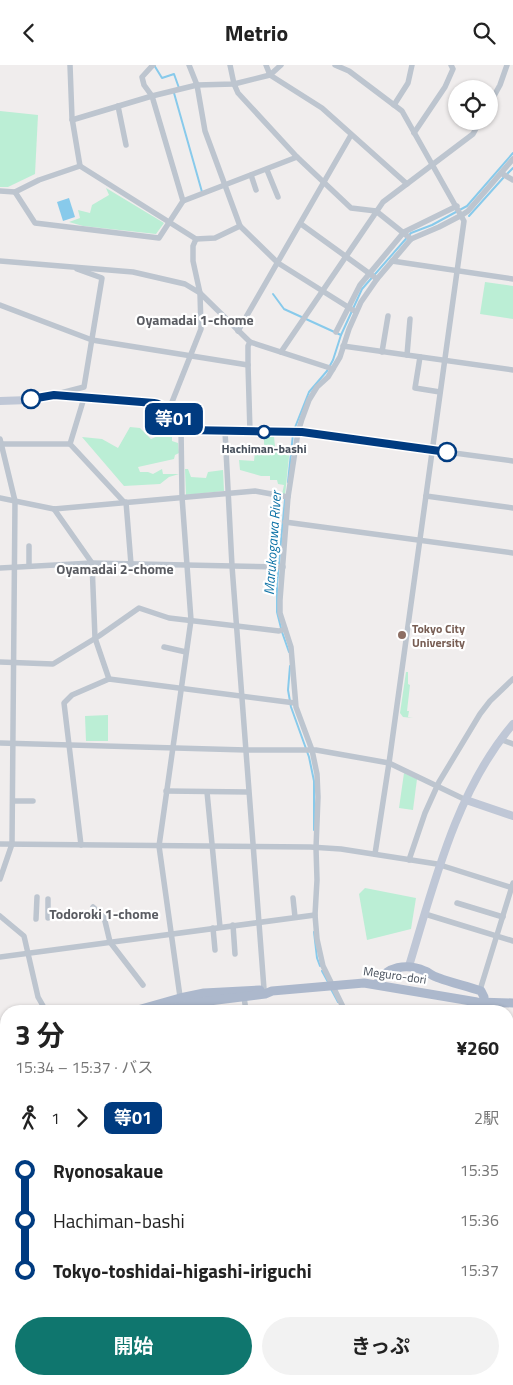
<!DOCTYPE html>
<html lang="ja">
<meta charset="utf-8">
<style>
body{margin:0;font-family:"Titillium Web","Noto Sans JP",sans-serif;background:#f2f2f2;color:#222;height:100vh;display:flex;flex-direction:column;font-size:19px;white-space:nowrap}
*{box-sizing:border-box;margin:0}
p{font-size:16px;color:#767676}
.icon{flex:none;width:28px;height:28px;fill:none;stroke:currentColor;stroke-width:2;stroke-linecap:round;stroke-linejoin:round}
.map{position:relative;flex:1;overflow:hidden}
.panel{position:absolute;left:0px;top:940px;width:514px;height:380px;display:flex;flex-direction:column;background:#fff;border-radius:20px 20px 0 0;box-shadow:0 1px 4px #0004}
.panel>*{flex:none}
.badge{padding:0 10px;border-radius:8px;font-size:18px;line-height:32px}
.fabs{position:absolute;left:448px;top:15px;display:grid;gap:10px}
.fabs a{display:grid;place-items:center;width:50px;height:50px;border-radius:50%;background:#fff;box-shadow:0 1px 4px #0004;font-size:25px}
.map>.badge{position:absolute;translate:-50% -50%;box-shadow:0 0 0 2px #fff}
.legs{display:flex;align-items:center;gap:8px;height:55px;padding:0 15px;font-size:16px}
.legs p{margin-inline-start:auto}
.summary{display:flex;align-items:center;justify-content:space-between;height:85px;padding:0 15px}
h1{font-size:28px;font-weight:700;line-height:38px}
.action{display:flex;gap:10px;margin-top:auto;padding:10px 15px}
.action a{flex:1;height:58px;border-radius:30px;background:#0f766e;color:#fff;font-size:20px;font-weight:700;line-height:58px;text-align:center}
.action a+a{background:#f2f2f2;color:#222}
ul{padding:0 15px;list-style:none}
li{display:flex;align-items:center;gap:18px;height:50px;font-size:19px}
li i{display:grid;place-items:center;width:8px;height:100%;margin:0 6px;background:currentColor}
li i::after{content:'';width:12px;height:12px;margin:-6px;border:4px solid;border-radius:50%;background:#fff}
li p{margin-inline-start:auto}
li:first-child i{background:linear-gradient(#0000 50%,currentColor 0)}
li:last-child i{background:linear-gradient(currentColor 50%,#0000 0)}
header{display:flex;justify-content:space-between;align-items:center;height:65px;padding:0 15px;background:#fff;font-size:22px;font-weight:700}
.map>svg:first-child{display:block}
</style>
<header><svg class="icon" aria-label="back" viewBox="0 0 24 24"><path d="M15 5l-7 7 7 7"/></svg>Metrio<svg class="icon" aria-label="search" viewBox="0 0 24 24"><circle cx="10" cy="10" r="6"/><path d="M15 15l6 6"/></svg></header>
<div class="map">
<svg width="513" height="1320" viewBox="0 0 513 1320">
<rect width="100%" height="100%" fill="#f0eded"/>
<g fill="#bbeed5">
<polygon points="0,46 38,50 35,109 8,122 0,122"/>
<polygon points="106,123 164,158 156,169 83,161 69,157 80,153 78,145 90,148 92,140 109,130"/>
<polygon points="485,217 513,221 513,254 480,249"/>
<path d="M146 340 158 342 173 356 174 358 172 361V376L178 378 179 388 175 390 174 394 138 402 140 407H148L153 409 162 404 163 409H179L169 412 160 419 124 421 82 372 102 374 118 383 130 362 140 363 151 374 158 371 156 365 164 367C163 353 158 350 145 344Z"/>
<polygon points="264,371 274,371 275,382 290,382 285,430 282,429 284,420 278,419 277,415 270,415 270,411 261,411 240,405 239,395 254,396 255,386 264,386"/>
<polygon points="185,404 188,404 191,412 206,413 208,407 223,405 224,426 186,430"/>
<polygon points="406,607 408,607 408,619 410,620 407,646 409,646 408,652 413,653 403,652 400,648"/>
<polygon points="108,650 108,676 86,676 85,651"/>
<polygon points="404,708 417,714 413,745 399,743"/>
<polygon points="365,823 416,833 411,864 367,875 359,829"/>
<polygon points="511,1032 513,1033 513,1292 508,1299 508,1042"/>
<polygon points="6,1078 6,1148 0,1151 0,1084"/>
<polygon points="6,1194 6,1241 0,1224 0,1197"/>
<polygon points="6,1293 6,1314 92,1314 97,1320 0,1320 0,1294"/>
<polygon points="412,1314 500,1314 497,1320 409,1320"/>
</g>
<g fill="#88caeb">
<polygon points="69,133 75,152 63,156 57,137"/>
<polygon points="513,1295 513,1320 499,1320 502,1314 508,1314 508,1303"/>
</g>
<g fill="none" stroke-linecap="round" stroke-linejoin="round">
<g stroke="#88caeb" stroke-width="2">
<polyline points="154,0 162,13 174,9 179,23"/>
<polyline points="174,28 202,127"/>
<polyline points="507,109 513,103"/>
<polyline points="469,151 504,112"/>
<polyline points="273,229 284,244 341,270"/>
<polyline points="294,365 309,327 327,306 333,295 341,270 362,224 411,168 432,160 467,141 513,88"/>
<polyline points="288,417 293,369"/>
<polyline points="281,563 277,547 277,520 285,434"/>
<polyline points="282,567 289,587"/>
<polyline points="290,601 288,625 291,642 309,692 314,716 314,765"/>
<polyline points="314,867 317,893 320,901"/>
<polyline points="322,906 328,917"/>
<polyline points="331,924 338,937"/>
<polyline points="340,1320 345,1314"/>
</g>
<g stroke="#bdc5cf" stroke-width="5.5">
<polyline points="70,0 72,53 80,101"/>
<polyline points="153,0 142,12 144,20 152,31 183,136"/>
<polyline points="189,0 197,20 205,66 240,161 278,198 356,247"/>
<polyline points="230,0 234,19 238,28 297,92 351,143 376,146 411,174"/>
<polyline points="266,0 270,10 322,43 407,119"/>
<polyline points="335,0 349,6 402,46 464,156 389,698 375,789"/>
<polyline points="394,40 408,18 412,0"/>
<polyline points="489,40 500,20 507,0"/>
<polyline points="118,41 126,80"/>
<polyline points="72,55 152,31 197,20 234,19 270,10 281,0"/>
<polyline points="414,68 445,22 453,4 451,0"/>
<polyline points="267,105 278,132"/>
<polyline points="501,108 513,115"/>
<polyline points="251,110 256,125"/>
<polyline points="0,126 15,127 39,115 80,101 196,174 215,173 240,161"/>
<polyline points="15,127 35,158 159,173 183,136 297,92"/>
<polyline points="301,159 377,214"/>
<polyline points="0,196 133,207 185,219 200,228 250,277 333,304"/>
<polyline points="392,196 513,214"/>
<polyline points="0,240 92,275 248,300"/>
<polyline points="238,266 351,70"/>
<polyline points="336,267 360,220 404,167 457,141"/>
<polyline points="250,277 248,281 248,300 250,367"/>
<polyline points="343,281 513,305"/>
<polyline points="281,287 383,137 473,69 480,56"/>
<polyline points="382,287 388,251"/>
<polyline points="407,290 410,254"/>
<polyline points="420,292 415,323 440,327"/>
<polyline points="57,329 84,322 102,213 77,204"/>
<polyline points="84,333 70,379 124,437"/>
<polyline points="167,343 172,337 201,264 200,228 193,196 193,181 196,174"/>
<polyline points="181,363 182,432 191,555 159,781 182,946"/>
<polyline points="225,366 232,501 264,924"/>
<polyline points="298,367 513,396"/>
<polyline points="0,374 15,436 12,779 0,814"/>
<polyline points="0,379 70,379"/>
<polyline points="426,431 513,443"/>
<polyline points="0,433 54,444 255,426 288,432"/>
<polyline points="126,437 131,499"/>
<polyline points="54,444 92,498 95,573 109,614"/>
<polyline points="285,457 513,488"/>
<polyline points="29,501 29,481"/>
<polyline points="0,503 92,498 283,502"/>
<polyline points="164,582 186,587"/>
<polyline points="0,597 53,599 99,571 139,543 169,553 279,566 285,564"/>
<polyline points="501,673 505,676 513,679"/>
<polyline points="0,678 246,685 316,685 389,698 466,735"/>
<polyline points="166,726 248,727"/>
<polyline points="207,727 220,862"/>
<polyline points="13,736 33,736"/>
<polyline points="0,779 310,782 341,784 437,799 513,823"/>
<polyline points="81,780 64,638 72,630 109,614 295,638"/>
<polyline points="409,795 425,748 439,717 480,649 490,636 513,614"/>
<polyline points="293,833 295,852"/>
<polyline points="457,838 503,852"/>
<polyline points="93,842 104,852 110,877 143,920"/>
<polyline points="425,849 513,876"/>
<polyline points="0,851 24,871 38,932 46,946"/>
<polyline points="48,853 48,834"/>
<polyline points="36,854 37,832"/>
<polyline points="233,860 235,889"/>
<polyline points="213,863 215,885"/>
<polyline points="0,892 315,850"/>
<polyline points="480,925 513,818"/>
<polyline points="244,932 246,946"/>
<polyline points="345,946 323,901 317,874 315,850 317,815 316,783 318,732 317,709 312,685 296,642 291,582 280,548 280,535 288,432 298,367 302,354 309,335 317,322 328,312 340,292 349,264 361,237 377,214 411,174 439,162 462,150 468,146 513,94"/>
<polyline points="0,1023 6,1037"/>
<polyline points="0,1054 6,1050"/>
<polyline points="0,1188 6,1185"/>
<polyline points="0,1290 6,1289"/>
<polyline points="32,1314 35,1318 40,1319 45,1314"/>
<polyline points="211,1314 215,1320"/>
<polyline points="295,1314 299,1320"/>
<polyline points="349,1314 360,1320"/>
<polyline points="396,1320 398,1314"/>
</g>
<g stroke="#bfc7d6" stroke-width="8">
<path d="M0 336 29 335 54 330 154 338C172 340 172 360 187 365L298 367"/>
<polyline points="466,735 513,751"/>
<path d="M409 901C434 819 456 726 513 659"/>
<polyline points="187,1320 195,1314"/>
</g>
<g stroke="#acb8cc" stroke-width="9">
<path d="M377 919C386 901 407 898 425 906 430 908 433 912 439 913 452 918 467 921 481 926L484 932V937"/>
<polyline points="134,946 180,933 204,928 260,925"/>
<polyline points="162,946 201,937 265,929 272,926 364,918 477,937 513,938"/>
<polyline points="0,987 6,985"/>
<polyline points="0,996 6,994"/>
<polyline points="508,1025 513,1009"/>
<polyline points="404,1320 406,1314"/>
</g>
</g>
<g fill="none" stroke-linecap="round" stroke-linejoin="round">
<g stroke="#fff" stroke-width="11">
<path id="line-1" d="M31 334 54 330 154 338C172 341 172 360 187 365L302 367 447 387"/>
</g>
<use href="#line-1" stroke="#003b80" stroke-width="8"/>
</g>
<g fill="#fff" stroke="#003b80" stroke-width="2.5">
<circle cx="31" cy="334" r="9"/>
<circle cx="264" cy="367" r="6"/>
<circle cx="447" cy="387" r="9"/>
</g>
<circle fill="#8d6e63" stroke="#fff" stroke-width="2" cx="402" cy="570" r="5"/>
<g text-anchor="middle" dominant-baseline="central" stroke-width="4.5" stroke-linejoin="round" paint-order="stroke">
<g font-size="12" font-weight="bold" fill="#454e5a" stroke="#fff">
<text x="264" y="383">Hachiman-bashi</text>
</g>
<g font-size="12" font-weight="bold" fill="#785e54" stroke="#fff" text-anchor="start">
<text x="412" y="563">Tokyo City<tspan x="412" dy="14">University</tspan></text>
</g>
<g font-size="12" fill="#454e5a" stroke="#fff">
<text transform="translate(395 910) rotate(8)">Meguro-dori</text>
</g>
<g font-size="14" font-weight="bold" fill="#5a5c62" stroke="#fff">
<text x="195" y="254">Oyamadai 1-chome</text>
<text x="115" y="503">Oyamadai 2-chome</text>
<text x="104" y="848">Todoroki 1-chome</text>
</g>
<g font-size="14" font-style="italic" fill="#0d72a6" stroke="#fff">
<text transform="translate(272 478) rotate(-86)">Marukogawa River</text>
</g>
</g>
</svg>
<div class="fabs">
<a><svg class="icon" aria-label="locate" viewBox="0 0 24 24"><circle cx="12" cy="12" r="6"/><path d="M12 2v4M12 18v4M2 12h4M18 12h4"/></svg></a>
</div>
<b class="badge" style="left:174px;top:354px;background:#003b80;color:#fff">等01</b>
<section class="panel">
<div class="summary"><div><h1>3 分</h1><p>15:34 – 15:37 · バス</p></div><b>¥260</b></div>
<div class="legs"><svg class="icon" aria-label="walk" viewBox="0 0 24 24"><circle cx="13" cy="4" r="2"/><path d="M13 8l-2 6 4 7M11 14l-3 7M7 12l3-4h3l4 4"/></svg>1<svg class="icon" aria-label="forward" viewBox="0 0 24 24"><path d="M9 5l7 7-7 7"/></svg><b class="badge" style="background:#003b80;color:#fff">等01</b><p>2駅</p></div>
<ul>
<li><i style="color:#003b80"></i><b>Ryonosakaue</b><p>15:35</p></li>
<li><i style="color:#003b80"></i><span>Hachiman-bashi</span><p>15:36</p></li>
<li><i style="color:#003b80"></i><b>Tokyo-toshidai-higashi-iriguchi</b><p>15:37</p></li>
</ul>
<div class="action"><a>開始</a><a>きっぷ</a></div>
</section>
</div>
